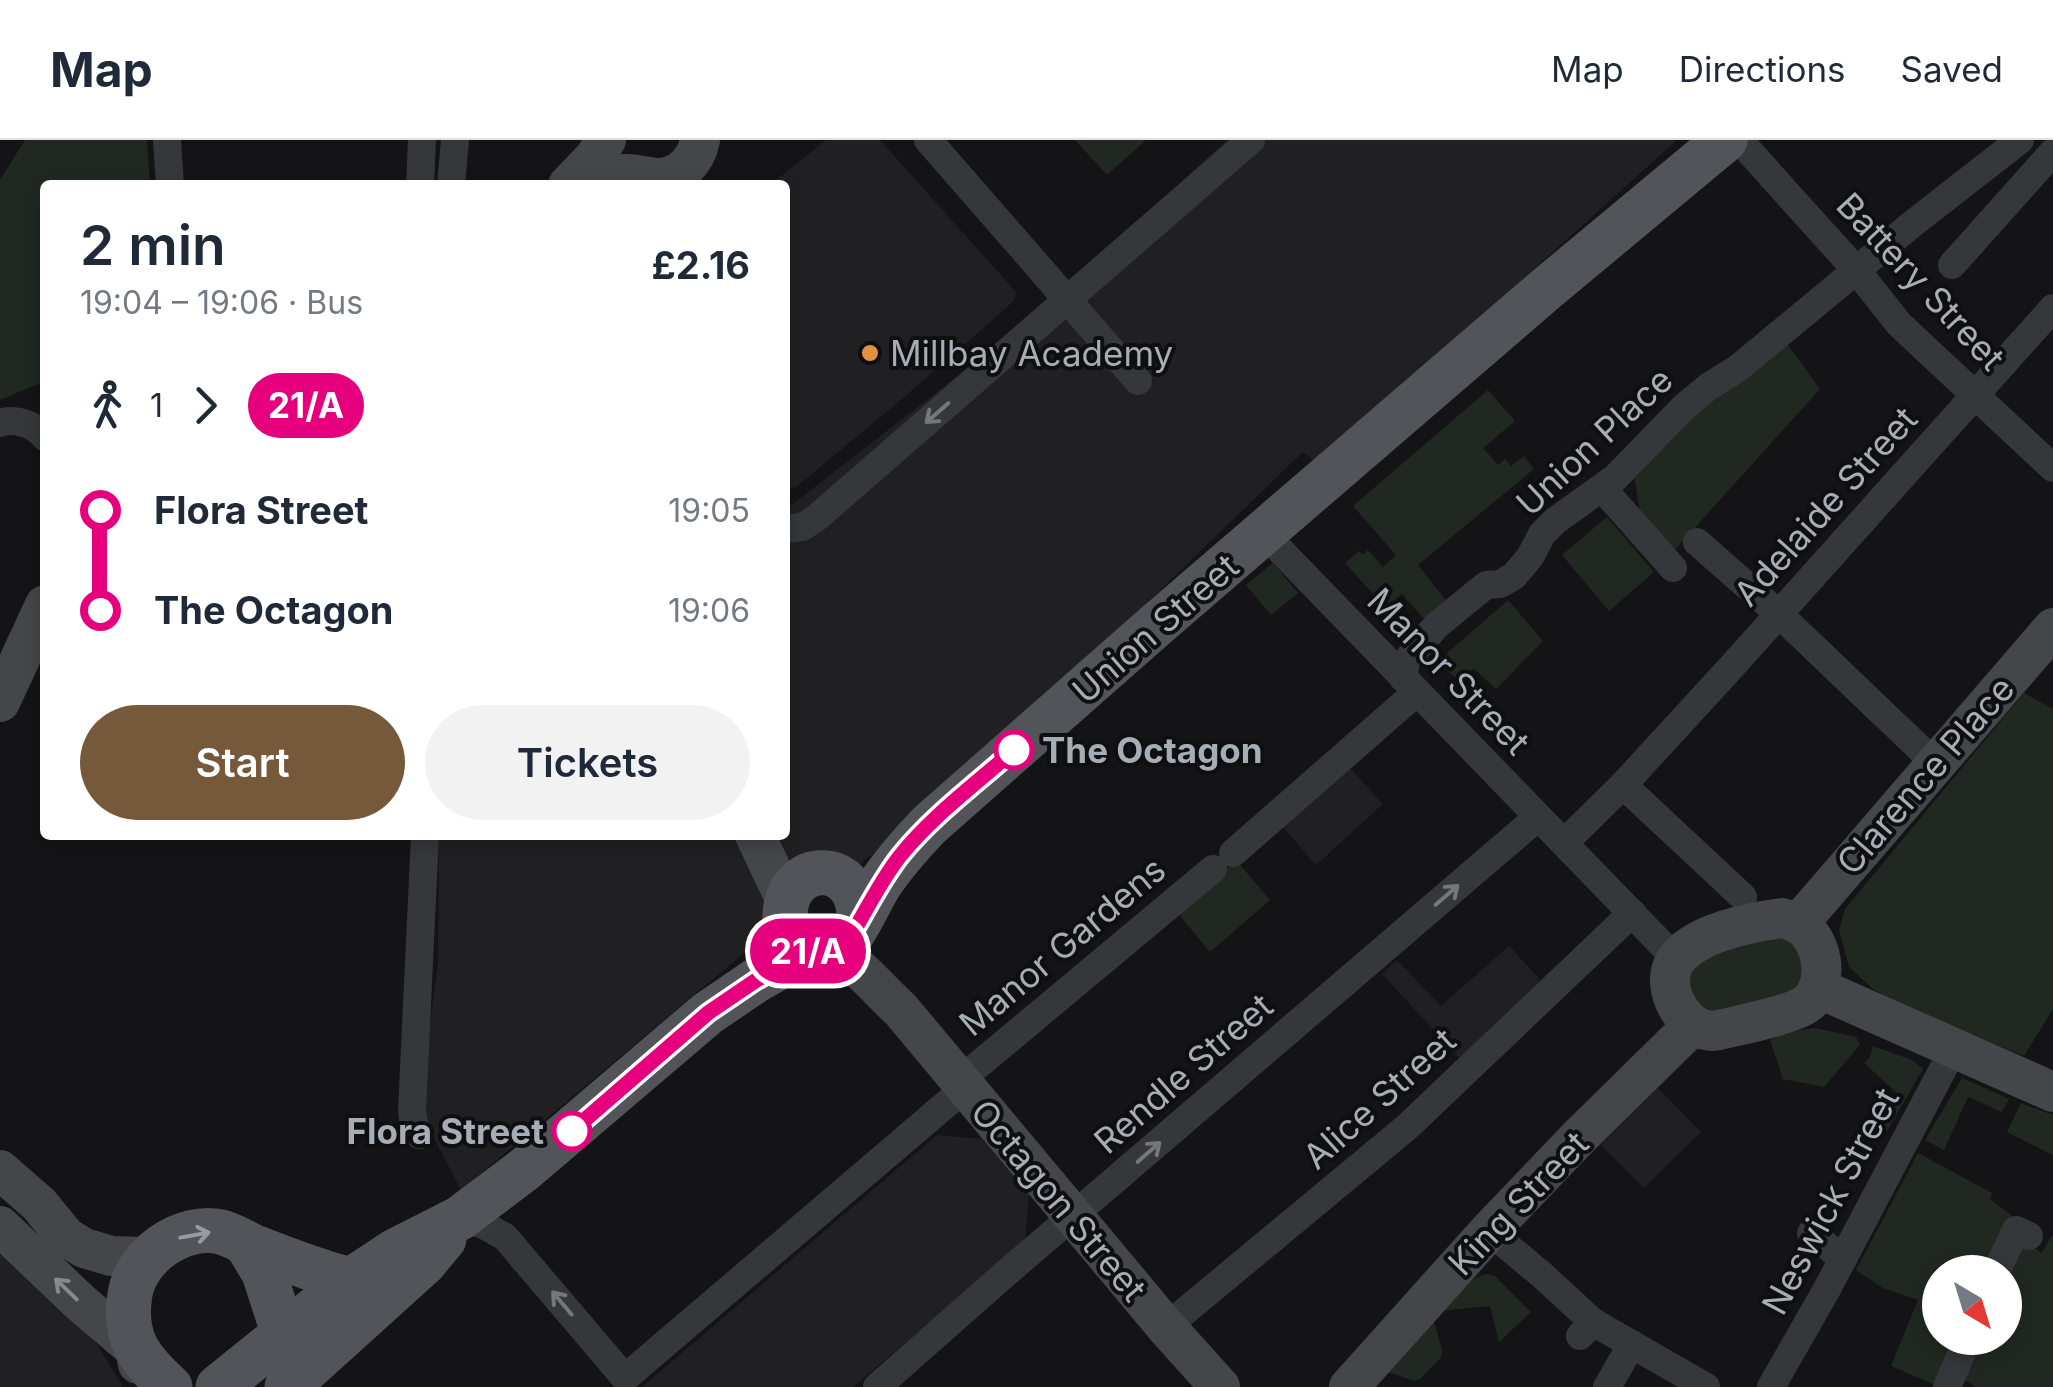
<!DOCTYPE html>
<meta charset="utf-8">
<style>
body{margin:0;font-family:Inter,sans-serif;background:#f2f2f3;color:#1f2937;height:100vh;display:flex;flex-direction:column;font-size:38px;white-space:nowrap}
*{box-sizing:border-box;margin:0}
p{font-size:32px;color:#747a83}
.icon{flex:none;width:55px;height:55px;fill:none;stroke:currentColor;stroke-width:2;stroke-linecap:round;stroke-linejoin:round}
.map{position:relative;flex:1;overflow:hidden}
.side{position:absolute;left:40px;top:40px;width:750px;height:660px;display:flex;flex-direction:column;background:#fff;border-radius:10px;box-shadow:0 5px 15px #0003}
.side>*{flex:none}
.badge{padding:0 20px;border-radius:32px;font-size:35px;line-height:65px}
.needle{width:65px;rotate:142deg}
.controls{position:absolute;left:1922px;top:1115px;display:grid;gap:20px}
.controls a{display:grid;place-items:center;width:100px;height:100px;border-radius:50%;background:#fff;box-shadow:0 5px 15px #0003;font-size:50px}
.map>.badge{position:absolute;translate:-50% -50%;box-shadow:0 0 0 5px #fff}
.legs{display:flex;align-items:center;gap:15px;height:110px;padding:0 40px;font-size:32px}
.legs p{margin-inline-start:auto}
.overview{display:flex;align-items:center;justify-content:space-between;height:170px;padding:0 40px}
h1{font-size:55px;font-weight:600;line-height:75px}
.primary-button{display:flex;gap:20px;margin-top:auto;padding:20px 40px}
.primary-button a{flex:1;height:115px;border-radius:60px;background:#76583b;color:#fff;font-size:40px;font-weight:600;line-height:115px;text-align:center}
.primary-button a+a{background:#f2f2f3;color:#1f2937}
ul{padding:0 40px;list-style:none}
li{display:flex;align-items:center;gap:35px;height:100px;font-size:38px}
li i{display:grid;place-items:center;width:15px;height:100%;margin:0 12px;background:currentColor}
li i::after{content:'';width:25px;height:25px;margin:-12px;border:8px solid;border-radius:50%;background:#fff}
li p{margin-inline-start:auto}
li:first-child i{background:linear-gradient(#0000 50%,currentColor 0)}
li:last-child i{background:linear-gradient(currentColor 50%,#0000 0)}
header{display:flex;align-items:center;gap:60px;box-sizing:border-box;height:140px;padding:0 50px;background:#fff;border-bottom:2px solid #e0e1e3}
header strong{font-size:48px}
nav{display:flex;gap:55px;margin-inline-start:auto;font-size:35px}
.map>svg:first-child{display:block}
</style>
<header>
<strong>Map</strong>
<nav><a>Map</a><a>Directions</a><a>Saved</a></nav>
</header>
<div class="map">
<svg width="2053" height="1247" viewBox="0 0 2053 1247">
<rect width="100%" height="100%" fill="#141416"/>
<g fill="#202022">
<polygon points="826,0 880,0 1016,152 1014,161 896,264 796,347 785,350 785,45 770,45"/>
<polygon points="1227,0 1677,0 1403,247 1315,321 1303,312 955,648 895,697 755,804 461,1050 418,967 438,825 439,695 785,695 785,370 1027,182"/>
<polygon points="1346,624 1383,664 1316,725 1282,686"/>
<polygon points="1509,806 1547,847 1464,923 1382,834 1397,820 1441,866"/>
<polygon points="1658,948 1701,992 1644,1048 1601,1005"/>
<polygon points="937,995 982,999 1029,1054 1025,1102 853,1247 642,1247"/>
<polygon points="0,1098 96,1203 123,1247 0,1247"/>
</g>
<g fill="#212821">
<polygon points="25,0 147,0 150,45 45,45 45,241 0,260 0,40"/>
<polygon points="1075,0 1146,0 1107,35"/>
<polygon points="1783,198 1820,249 1672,413 1640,371 1633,329"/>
<polygon points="1488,250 1515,281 1483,308 1498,325 1505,319 1511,326 1524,316 1534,329 1418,425 1446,460 1425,480 1402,454 1386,468 1345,423 1359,411 1363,414 1368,410 1383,427 1396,415 1353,366"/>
<polygon points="1607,377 1654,432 1609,471 1562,415"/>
<polygon points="1273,423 1298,453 1271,475 1246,445"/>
<polygon points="1508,460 1543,501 1496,549 1474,529 1462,543 1437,522"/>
<polygon points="2024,553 2053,569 2053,869 2024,916 1907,868 1874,850 1849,827 1839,790 1845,769"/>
<polygon points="1236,720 1270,760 1210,812 1176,771"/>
<polygon points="1777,790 1802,808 1802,837 1795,849 1715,877 1695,872 1686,822"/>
<polygon points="1815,888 1856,897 1860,905 1824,947 1783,939 1770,900 1787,892"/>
<polygon points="1873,906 1912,920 1923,929 1887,991 1877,990 1871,980 1896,952 1864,923 1870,917"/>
<polygon points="1962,938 2009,959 2002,972 1968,957 1944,1010 1925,1000"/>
<polygon points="2021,963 2053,975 2053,1015 2007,992"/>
<polygon points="1918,1013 1992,1053 1990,1059 2012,1076 1988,1132 1940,1132 1940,1198 1961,1198 1940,1247 1891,1226 1918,1160 1883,1148 1856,1130"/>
<polygon points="2051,1096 2053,1097 2053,1247 1976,1247 1960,1237 1976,1198 2005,1198 2005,1132 2019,1100 2042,1113"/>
<path d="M1488 1134 1495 1136 1531 1172 1499 1202 1490 1166 1440 1171C1454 1157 1468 1137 1488 1134Z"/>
<polygon points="1433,1179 1442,1209 1441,1218 1420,1239 1414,1241 1382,1230"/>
</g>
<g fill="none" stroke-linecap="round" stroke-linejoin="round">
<g stroke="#35373a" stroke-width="28">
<polyline points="167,0 170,45"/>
<polyline points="928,0 1138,241"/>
<polyline points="1739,0 1857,131 1899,184 2053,328"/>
<polyline points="420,45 422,0"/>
<polyline points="451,45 455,0"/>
<polyline points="1952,125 2053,12"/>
<path d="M0 283C16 277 35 285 45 297"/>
<polyline points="1602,348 1673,428"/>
<polyline points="785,389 802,387 815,379 1251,0"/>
<polyline points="1697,402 1779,474 1935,623"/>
<polyline points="1281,411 1676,819"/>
<polyline points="1403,538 1406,521 1436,486 1486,445 1500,444 1514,436 1530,417 1542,394 1555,381 1615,338 1685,266 1708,247 1737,229 1911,85 2020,0"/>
<polyline points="1623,645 1743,757"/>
<polyline points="1564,703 1623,645 1735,523 2053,168"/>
<polyline points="1233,713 1417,552"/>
<polyline points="959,941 1213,729"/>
<polyline points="419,995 414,984 412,971 425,695"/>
<polyline points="460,1078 484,1085 505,1097 625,1238 965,948"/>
<polyline points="1489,1091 1542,1135 1593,1182 1580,1196"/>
<polyline points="1811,1093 1843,1119"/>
<polyline points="1996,1132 2016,1090 2029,1096"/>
<polyline points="1593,1182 1706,1247"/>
<polyline points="1166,1187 1407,987 1632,773"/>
<polyline points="877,1247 1005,1134 1538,677"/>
<polyline points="1607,1247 1632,1204"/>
<polyline points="1771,1247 1827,1149 1953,910"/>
<polyline points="1947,1247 1968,1198"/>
</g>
<g stroke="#44464a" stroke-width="40">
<polyline points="568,45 594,18 606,0"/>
<path d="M579 45C594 40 609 34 625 34 636 34 646 37 657 38 680 38 696 21 700 0"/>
<polyline points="0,562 45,465"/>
<polyline points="755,695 787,763"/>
<path d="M1782 778C1787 780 1792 780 1796 783 1823 796 1831 843 1808 863 1793 875 1739 885 1719 890 1686 898 1657 846 1676 820 1695 793 1751 782 1782 778Z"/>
<polyline points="1799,783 2053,488"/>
<path d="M830 808C857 822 878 849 901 870L1166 1187 1220 1247"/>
<polyline points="1818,848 2053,952"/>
<polyline points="0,1030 39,1064 66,1097 84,1108 111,1116 147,1117"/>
<polyline points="0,1086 81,1163 135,1209 138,1224"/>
<polyline points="1349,1247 1489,1091 1578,998 1693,885"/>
</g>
<g stroke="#525459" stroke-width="45">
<path d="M859 779C861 719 787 717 785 775 784 784 791 795 799 800 813 811 836 810 849 798 858 788 871 758 880 744 894 723 911 704 929 685L1156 485 1546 149 1725 0"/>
<polyline points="246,1103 264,1133 284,1195 287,1223"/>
<path d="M170 1247C139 1219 123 1198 130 1154 136 1116 182 1083 221 1092 233 1095 245 1103 257 1108 288 1120 318 1132 351 1140"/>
<polyline points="218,1247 351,1140 395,1111 460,1078 525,1029 708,873 755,841 815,807"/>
<polyline points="287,1247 424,1123 444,1099"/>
</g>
</g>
<defs><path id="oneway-shaft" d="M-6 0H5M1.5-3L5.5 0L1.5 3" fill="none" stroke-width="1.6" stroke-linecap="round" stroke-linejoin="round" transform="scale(2.5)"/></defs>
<g stroke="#74787e">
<use href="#oneway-shaft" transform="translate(937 273) rotate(139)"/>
<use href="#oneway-shaft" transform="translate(1447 755) rotate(-41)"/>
<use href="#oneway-shaft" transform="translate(1149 1012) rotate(-41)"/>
<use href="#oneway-shaft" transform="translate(562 1163) rotate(-130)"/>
</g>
<use stroke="#969ba3" href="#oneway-shaft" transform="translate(195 1095) rotate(-10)"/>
<use stroke="#848990" href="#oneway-shaft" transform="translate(66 1149) rotate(-136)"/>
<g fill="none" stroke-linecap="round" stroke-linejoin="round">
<g stroke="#fff" stroke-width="22">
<path id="line-1" d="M572 991 708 873 755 841 815 807C832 808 845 805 855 789 869 765 882 739 900 716 932 676 976 644 1014 610"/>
</g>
<use href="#line-1" stroke="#e6007e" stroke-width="15"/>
</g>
<circle fill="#e19240" stroke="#0f0f11" stroke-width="4" cx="870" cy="213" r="10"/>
<g fill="#fff" stroke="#e6007e" stroke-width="5">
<circle cx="1014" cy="610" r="18"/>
<circle cx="572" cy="991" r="18"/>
</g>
<g text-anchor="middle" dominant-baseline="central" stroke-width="8" stroke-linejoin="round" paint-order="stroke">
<g font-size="35" fill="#a7adb5" stroke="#0f0f11">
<text transform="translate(1921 141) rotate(47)">Battery Street</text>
<text transform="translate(1594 301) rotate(-43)">Union Place</text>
<text transform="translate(1825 366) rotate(-48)">Adelaide Street</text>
<text transform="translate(1155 488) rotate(-41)">Union Street</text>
<text transform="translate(1449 531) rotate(46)">Manor Street</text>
<text transform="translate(1925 635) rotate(-49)">Clarence Place</text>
<text transform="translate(1062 806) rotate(-40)">Manor Gardens</text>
<text transform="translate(1183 933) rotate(-41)">Rendle Street</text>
<text transform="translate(1379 958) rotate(-42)">Alice Street</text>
<text transform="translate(1059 1060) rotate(50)">Octagon Street</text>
<text transform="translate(1830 1061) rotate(-62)">Neswick Street</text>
<text transform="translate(1518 1063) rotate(-46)">King Street</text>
</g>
<g font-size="35" fill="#a7adb5" stroke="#0f0f11" text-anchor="start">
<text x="890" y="213">Millbay Academy</text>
</g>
<g font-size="35" font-weight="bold" fill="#a7adb5" stroke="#0f0f11" text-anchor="start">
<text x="1042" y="610">The Octagon</text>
<text x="544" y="991" text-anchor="end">Flora Street</text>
</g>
</g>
</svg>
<div class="controls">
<a><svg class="needle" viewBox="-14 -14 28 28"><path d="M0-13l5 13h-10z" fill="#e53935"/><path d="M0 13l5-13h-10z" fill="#747a83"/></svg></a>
</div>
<b class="badge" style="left:808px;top:811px;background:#e6007e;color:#fff">21/A</b>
<section class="side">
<div class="overview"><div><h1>2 min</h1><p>19:04 – 19:06 · Bus</p></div><b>£2.16</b></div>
<div class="legs"><svg class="icon" aria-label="walk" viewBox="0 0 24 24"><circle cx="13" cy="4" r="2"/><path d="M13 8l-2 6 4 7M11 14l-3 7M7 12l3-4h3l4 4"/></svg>1<svg class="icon" aria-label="forward" viewBox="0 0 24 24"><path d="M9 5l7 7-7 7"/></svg><b class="badge" style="background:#e6007e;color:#fff">21/A</b></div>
<ul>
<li><i style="color:#e6007e"></i><b>Flora Street</b><p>19:05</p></li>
<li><i style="color:#e6007e"></i><b>The Octagon</b><p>19:06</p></li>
</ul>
<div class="primary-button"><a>Start</a><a>Tickets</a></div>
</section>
</div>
